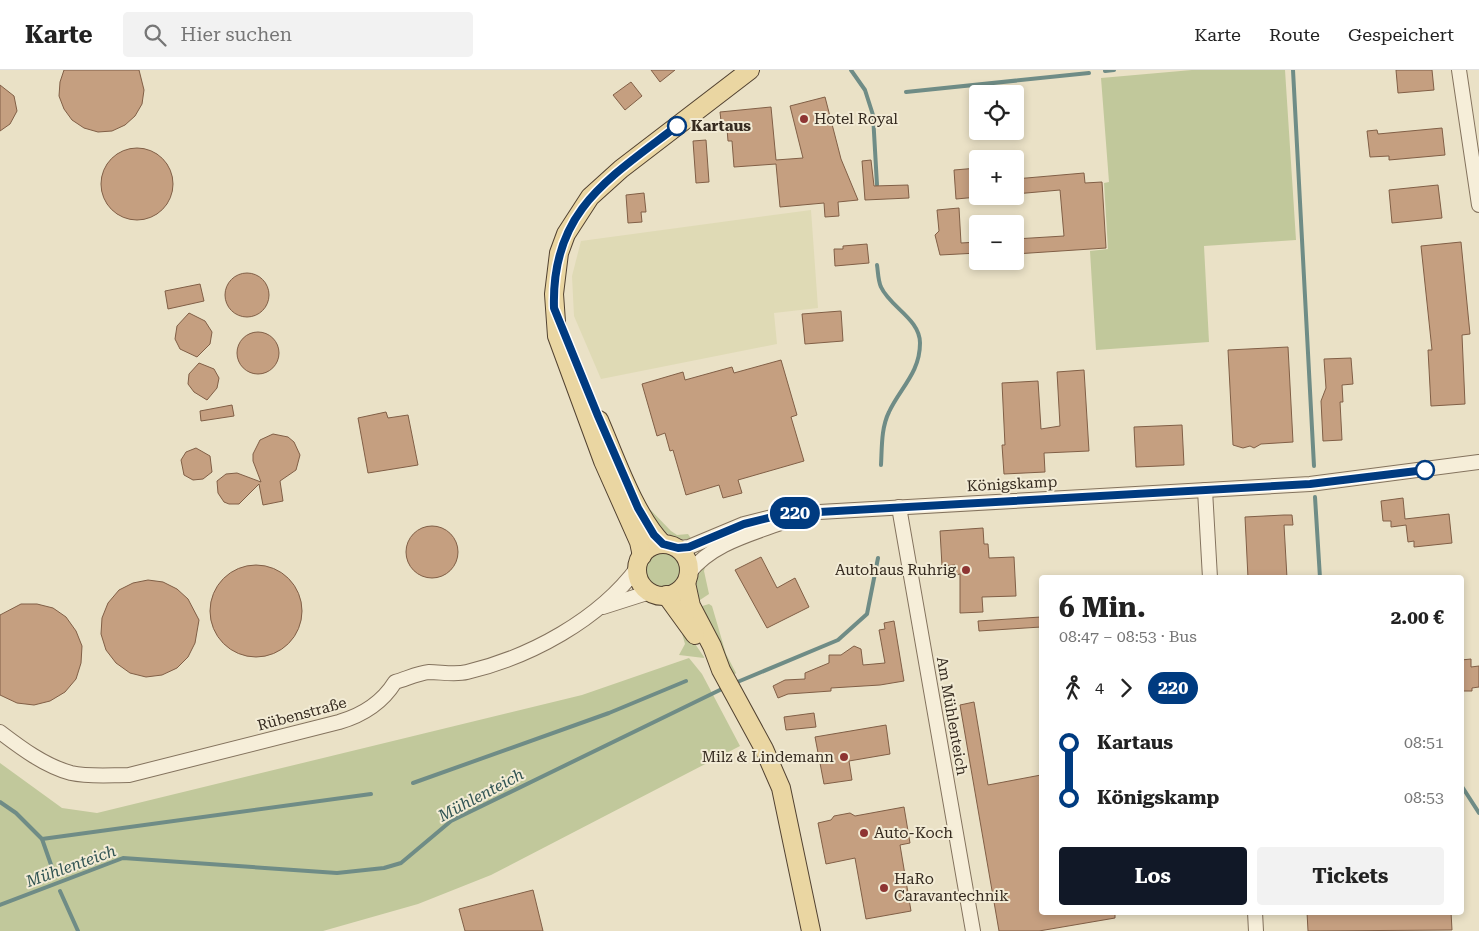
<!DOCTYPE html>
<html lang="de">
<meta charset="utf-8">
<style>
body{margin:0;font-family:"Roboto Serif",serif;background:#f2f2f2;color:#222;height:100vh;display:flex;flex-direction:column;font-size:19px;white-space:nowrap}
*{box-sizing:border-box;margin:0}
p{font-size:16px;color:#767676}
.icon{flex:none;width:28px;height:28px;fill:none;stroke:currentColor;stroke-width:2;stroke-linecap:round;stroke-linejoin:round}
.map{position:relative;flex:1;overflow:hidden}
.drawer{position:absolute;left:1039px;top:505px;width:425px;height:340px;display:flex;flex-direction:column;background:#fff;border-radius:5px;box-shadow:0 2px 8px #0003}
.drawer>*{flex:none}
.badge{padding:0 10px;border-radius:16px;font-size:18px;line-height:32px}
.buttons{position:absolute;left:969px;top:15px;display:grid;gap:10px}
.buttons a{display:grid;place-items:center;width:55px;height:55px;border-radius:5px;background:#fff;box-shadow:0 2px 8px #0003;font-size:25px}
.map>.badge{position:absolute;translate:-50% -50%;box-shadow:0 0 0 2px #fff}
.legs{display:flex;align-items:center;gap:8px;height:55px;padding:0 20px;font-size:16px}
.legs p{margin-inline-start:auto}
.head{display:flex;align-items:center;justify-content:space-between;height:85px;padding:0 20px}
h1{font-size:28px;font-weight:700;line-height:38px}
.cta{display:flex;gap:10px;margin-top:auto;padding:10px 20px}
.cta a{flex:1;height:58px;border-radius:5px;background:#111827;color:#fff;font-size:20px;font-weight:700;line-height:58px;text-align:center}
.cta a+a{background:#f2f2f2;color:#222}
ul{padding:0 20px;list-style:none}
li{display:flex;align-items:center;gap:18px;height:55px;font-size:19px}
li i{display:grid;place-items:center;width:8px;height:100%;margin:0 6px;background:currentColor}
li i::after{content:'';width:12px;height:12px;margin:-6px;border:4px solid;border-radius:50%;background:#fff}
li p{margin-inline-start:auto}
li:first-child i{background:linear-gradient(#0000 50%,currentColor 0)}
li:last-child i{background:linear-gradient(currentColor 50%,#0000 0)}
header{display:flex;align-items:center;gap:30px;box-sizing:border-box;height:70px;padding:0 25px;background:#fff;border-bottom:1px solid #e0e0e0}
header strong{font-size:24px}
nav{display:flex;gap:28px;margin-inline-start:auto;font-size:18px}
.search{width:350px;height:45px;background:#f2f2f2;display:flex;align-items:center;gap:12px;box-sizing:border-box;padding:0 18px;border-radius:5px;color:#767676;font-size:19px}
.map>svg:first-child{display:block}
</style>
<header>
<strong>Karte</strong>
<div class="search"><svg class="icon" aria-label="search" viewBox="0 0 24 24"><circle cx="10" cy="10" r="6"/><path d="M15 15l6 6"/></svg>Hier suchen</div>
<nav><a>Karte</a><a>Route</a><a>Gespeichert</a></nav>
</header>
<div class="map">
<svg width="1479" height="861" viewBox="0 0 1479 861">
<rect width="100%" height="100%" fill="#eae1c6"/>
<polygon fill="#dfdab5" points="811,140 818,238 774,243 777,274 601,309 574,246 572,206 581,171"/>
<g fill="#c1c89b">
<polygon points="1192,0 1285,0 1296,170 1204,176 1209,272 1096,280 1090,181 1108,179 1104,113 1109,112 1101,8"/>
<path d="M638 427 671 461 677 465 688 464 692 470C660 469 655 451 638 427Z"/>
<circle cx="664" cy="500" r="19"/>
<path d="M706 493 704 501 709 524 700 530 695 528C695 514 697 503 706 493Z"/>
<polygon points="709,534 712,536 726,584 736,603 733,606 699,537"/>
<polygon points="678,549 704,587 704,588 679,585 685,574"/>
<polygon points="689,588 702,604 740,676 491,805 418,834 323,861 0,861 0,693 62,738 97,743 582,625"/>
</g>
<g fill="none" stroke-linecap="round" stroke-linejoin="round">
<g stroke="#6f8c86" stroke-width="4">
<polyline points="851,0 865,20 873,45 877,115"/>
<polyline points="1293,0 1314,396"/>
<polyline points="1105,1 1114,0"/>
<polyline points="906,22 1089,3"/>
<path d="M877 195C878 201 878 211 881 217 890 237 920 249 920 273 920 303 900 318 889 342 881 358 882 378 881 395"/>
<polyline points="1315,427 1320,508"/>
<polyline points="735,613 838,570 867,544 878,488"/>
<polyline points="413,713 609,643 686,611"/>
<polyline points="1461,715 1479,743"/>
<polyline points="0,732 16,743 42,769 55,806"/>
<polyline points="42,769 371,724"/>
<polyline points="60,821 78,861"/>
<polyline points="0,835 123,788 337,803 384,798 401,793 451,751 726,617"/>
</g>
</g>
<g fill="#c59f80" stroke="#815f46">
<polygon points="64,0 139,0 144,20 142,34 135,46 125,55 112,61 98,62 84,58 72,50 64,39 59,26 60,12"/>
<polygon points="651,0 675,0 660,12"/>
<polygon points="1396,0 1432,0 1434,20 1398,23"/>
<polygon points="631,12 642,26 625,40 613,25"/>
<polygon points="0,15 14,26 17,41 10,54 0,61"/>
<polygon points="825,27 841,89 858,130 838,132 839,146 825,147 824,133 780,137 776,94 734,97 732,71 728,71 727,59 722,60 720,42 771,37 776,90 803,88 790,36"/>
<polygon points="1442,58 1445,85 1389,90 1389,86 1370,87 1367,61 1377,60 1378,64"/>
<polygon points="706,70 709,112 696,113 693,71"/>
<circle cx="137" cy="114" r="36"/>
<polygon points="871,90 874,116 908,115 909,128 865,130 862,91"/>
<polygon points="978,98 978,127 956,129 954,100"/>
<polygon points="1084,103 1085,113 1102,112 1106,178 1015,184 1015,169 1064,166 1060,120 1015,124 1015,109"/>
<polygon points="1438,115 1442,148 1392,153 1389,120"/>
<polygon points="644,123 646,142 641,142 642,152 628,153 626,125"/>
<polygon points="959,138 961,173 978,172 978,183 940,185 935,165 939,161 937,140"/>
<polygon points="1461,172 1470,264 1462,265 1465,334 1431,336 1428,280 1432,280 1421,176"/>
<polygon points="867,174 869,193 835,196 834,179 843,179 843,176"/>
<circle cx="247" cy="225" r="22"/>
<polygon points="200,214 204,231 168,239 165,221"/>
<polygon points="841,241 843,271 805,274 802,244"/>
<polygon points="189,243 205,251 212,262 210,274 197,287 180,279 175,269 177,256"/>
<circle cx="258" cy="283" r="21"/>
<polygon points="1288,277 1293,372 1261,374 1254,378 1250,376 1243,378 1233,375 1228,280"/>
<polygon points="1351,288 1353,314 1342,315 1343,332 1340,332 1342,370 1323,371 1321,331 1326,318 1324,289"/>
<polygon points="781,290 797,345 791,347 804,391 738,410 742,423 723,428 719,415 686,425 673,380 670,381 665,363 657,366 642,314 683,302 685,310 732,297 734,303"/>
<polygon points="199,293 214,299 219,308 217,318 207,330 194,322 188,314 189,304"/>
<polygon points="1084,300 1089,381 1044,383 1045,402 1004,404 1002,375 1005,375 1002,313 1038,311 1041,359 1060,356 1057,302"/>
<polygon points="232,335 234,346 201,351 200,341"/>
<polygon points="386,342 388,348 408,345 418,395 368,403 358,348"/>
<polygon points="1182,355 1184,395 1136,397 1134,357"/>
<polygon points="273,364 288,367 294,372 300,385 296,400 280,411 283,431 263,435 259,414 239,434 229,434 224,432 218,423 217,411 226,404 237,403 261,412 253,391 253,384 260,370"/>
<polygon points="196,378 210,386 212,402 203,409 193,410 184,405 181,390 186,382"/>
<polygon points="1403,428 1405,449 1449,444 1452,473 1414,477 1414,471 1408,472 1406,455 1391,457 1391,451 1383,451 1381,431"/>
<polygon points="1284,445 1292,445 1293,455 1284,455 1287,508 1248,508 1245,447"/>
<circle cx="432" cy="482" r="26"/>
<polygon points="983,458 984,474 988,474 989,488 1014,487 1016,526 982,527 983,542 960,543 960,504 956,505 955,495 942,496 940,461"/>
<polygon points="761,487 777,518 795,508 809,537 767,558 735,500"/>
<circle cx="256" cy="541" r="46"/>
<polygon points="148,510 163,512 177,519 188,529 199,550 195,573 188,587 177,598 162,605 146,607 130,603 116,593 106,580 101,564 102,548 108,533 119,520 133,513"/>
<polygon points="21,534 37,534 53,538 66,547 76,561 82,576 81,593 76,609 65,622 50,631 34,635 17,633 0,625 0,545"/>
<polygon points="1041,547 1041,557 979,561 978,551"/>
<polygon points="894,551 904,611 880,615 831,618 831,621 788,624 778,628 773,616 785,610 805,609 805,603 829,593 829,585 841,585 854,576 861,579 863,595 885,593 879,560 885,559 884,553"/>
<polygon points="1471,589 1471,597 1479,596 1479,617 1472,618 1472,621 1461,621 1461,590"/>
<polygon points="974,632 988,715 1041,705 1041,842 1115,842 1115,848 1039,861 999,861 960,635"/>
<polygon points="814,643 816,657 786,660 784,647"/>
<polygon points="886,655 890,684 849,691 852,710 824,714 815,667"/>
<polygon points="904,737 910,773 900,775 911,841 866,849 855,788 826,794 818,753 831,750 834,746 850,743 855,746"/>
<polygon points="533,820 543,861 465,861 459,839"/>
<polygon points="1307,842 1451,842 1452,860 1308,861"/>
</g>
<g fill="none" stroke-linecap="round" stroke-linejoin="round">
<g stroke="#84735e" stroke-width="16">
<g id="minor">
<polyline points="1459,0 1479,135"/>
<polyline points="1205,420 1210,508"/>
<polyline points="899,437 973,861"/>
<polyline points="678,478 689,477 744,454 784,444 1310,414 1479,392"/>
<path d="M689 503C712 473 752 464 786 451"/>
<polyline points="603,537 650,522"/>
<path d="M0 662C21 678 45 696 71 703 89 707 110 705 129 705L339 652C363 645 382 633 395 612 406 609 418 603 429 602 441 602 455 605 467 602 530 587 599 550 638 497"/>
<polyline points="1255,842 1256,861"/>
</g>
</g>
<g stroke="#524231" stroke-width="20">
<g id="major">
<path d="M599 350C615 387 635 446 663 474"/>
<circle cx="663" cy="500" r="26"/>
<polyline points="642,486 639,472 603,391 557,266 554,224 559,183 566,164 590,127 621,99 750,0"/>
<polyline points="686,513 691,536 712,576 721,600 764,679 781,718 811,861"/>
<polyline points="666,525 695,565"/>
</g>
</g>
<use href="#minor" stroke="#f6eed9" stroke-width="14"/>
<use href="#major" stroke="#ead6a2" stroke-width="18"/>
</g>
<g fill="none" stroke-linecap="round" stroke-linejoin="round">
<g stroke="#fff" stroke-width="11">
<path id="line-1" d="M677 56C608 109 551 141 554 238L598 346 638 438 654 465 663 474 678 478 689 477 744 454 784 444 1310 414 1425 400"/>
</g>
<use href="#line-1" stroke="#003b80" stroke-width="8"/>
</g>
<g fill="#8e3533" stroke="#f2ebd5" stroke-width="2">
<circle cx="804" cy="49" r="5"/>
<circle cx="966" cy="500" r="5"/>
<circle cx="844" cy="687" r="5"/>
<circle cx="864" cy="763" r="5"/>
<circle cx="884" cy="818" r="5"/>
</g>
<g fill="#fff" stroke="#003b80" stroke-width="2.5">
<circle cx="677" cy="56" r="9"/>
<circle cx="1425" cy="400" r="9"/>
</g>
<g text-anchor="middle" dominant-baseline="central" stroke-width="4" stroke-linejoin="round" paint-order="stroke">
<g font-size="15" fill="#362b20" stroke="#f2ebd5" text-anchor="start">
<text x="814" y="49">Hotel Royal</text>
<text x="956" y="500" text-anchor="end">Autohaus Ruhrig</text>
<text x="834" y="687" text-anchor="end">Milz &amp; Lindemann</text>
<text x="874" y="763">Auto-Koch</text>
<text x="894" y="809">HaRo<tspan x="894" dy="17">Caravantechnik</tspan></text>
</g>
<g font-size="15" font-weight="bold" fill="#362b20" stroke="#f2ebd5" text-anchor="start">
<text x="691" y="56">Kartaus</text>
</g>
<g font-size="15" fill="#362b20" stroke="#f2ebd5">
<text transform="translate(1012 414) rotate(-3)">Königskamp</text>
<text transform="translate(302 644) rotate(-15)">Rübenstraße</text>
<text transform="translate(952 646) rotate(80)">Am Mühlenteich</text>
</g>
<g font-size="16" font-style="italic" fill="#315453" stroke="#f2ebd5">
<text transform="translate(481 725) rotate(-28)">Mühlenteich</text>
<text transform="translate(71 796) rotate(-20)">Mühlenteich</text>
</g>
</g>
</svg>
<div class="buttons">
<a><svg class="icon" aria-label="locate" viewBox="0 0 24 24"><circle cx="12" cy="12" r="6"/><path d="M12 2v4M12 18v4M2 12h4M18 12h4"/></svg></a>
<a>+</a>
<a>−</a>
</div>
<b class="badge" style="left:795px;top:443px;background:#003b80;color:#fff">220</b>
<section class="drawer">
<div class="head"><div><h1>6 Min.</h1><p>08:47 – 08:53 · Bus</p></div><b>2.00 €</b></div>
<div class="legs"><svg class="icon" aria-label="walk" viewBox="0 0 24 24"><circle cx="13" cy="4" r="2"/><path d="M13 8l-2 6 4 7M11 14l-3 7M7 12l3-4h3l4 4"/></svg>4<svg class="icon" aria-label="forward" viewBox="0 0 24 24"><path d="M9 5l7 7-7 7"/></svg><b class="badge" style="background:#003b80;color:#fff">220</b></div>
<ul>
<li><i style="color:#003b80"></i><b>Kartaus</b><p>08:51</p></li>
<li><i style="color:#003b80"></i><b>Königskamp</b><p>08:53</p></li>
</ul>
<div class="cta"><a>Los</a><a>Tickets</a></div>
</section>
</div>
